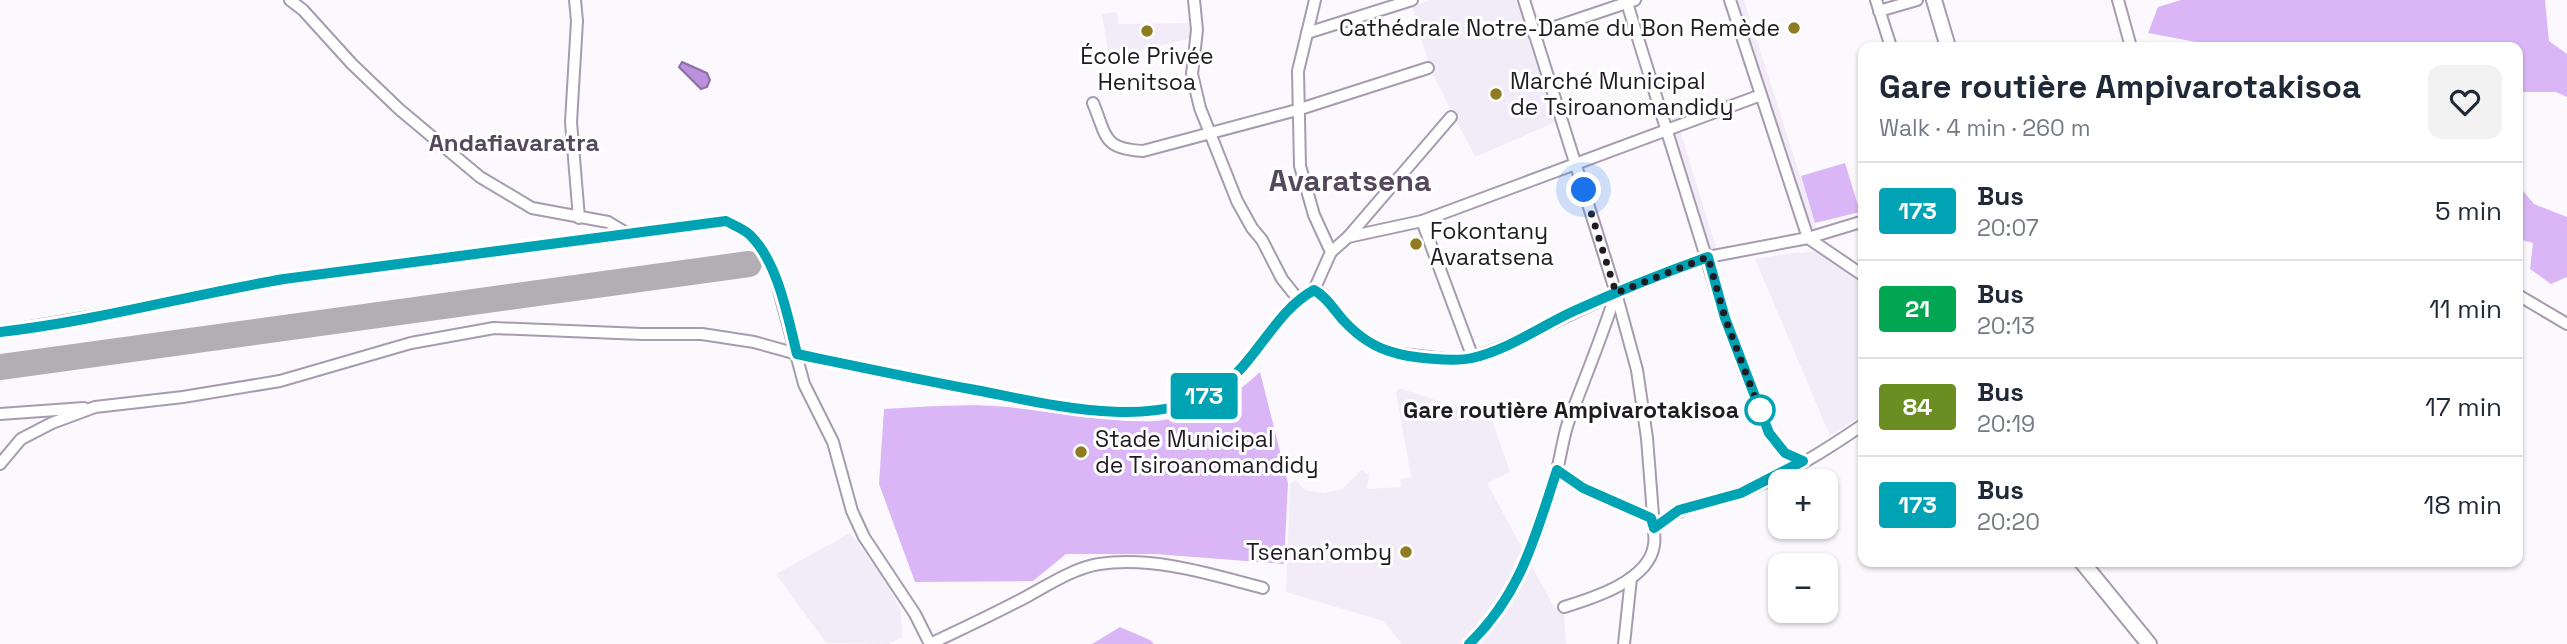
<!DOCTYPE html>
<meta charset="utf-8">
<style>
body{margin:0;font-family:"Space Grotesk",sans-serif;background:#f2f2f3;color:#1f2937;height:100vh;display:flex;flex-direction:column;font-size:26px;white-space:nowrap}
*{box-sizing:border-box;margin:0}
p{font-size:23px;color:#747a83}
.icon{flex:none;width:38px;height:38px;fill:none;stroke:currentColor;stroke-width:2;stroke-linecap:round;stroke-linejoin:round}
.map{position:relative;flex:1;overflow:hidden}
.panel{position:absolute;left:1858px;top:42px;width:665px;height:525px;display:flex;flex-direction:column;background:#fff;border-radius:14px;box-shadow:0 2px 5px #0004}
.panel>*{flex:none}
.badge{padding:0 14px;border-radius:5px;font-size:24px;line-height:46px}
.fabs{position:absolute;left:1768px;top:469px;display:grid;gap:14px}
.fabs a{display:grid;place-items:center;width:70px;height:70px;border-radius:14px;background:#fff;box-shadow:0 2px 5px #0004;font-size:35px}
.you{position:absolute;width:35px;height:35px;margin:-18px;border:5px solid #fff;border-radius:50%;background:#1a73e8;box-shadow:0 0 0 10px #1a73e833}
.map>.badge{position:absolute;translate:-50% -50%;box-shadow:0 0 0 4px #fff}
.round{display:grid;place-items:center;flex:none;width:74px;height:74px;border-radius:14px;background:#f2f2f3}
.head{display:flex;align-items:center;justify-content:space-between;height:119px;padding:0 21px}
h1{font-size:33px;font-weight:800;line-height:52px}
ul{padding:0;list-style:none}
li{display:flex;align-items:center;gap:21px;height:98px;padding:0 21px;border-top:2px solid #e0e1e3}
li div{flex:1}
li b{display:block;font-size:26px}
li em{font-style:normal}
li .badge{min-width:77px;font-weight:700;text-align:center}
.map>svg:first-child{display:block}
</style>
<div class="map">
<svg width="2567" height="644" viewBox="0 0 2567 644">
<rect width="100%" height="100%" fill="#fcf9fe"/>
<g fill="#f2ecf8" fill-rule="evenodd">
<path d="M1430 0H1529L1537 26 1618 0H1646L1632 4 1669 120 1752 91 1724 0H1744L1818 232 1805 236 1761 102 1680 130 1717 251 1702 254 1666 137 1583 169 1572 164 1558 121 1475 157 1430 69 1412 6ZM1624 7 1662 126 1577 158 1538 36Z"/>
<polygon points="1117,12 1118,24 1189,23 1192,38 1109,58 1102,14"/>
<polygon points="1819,251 1864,283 1864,414 1830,436 1755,259 1799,252 1800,253"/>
<polygon points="1399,388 1469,411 1487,405 1510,472 1487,483 1554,607 1564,611 1566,644 1402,644 1383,621 1286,592 1290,484 1296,480 1305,490 1324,493 1342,489 1362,470 1369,475 1367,489 1401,487 1400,479 1411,477 1396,392"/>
<polygon points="850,533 883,577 901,611 902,637 889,644 826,643 776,574"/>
</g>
<g fill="#dab6f6">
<polygon points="2181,0 2545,0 2549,41 2567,54 2567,97 2556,92 2518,92 2518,47 2223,47 2148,33 2158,7"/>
<polygon points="1845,163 1860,212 1815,223 1801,176"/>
<polygon points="2518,185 2534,204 2567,217 2567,277 2551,284 2530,269 2533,243 2518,239"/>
<path d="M1260 372 1288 483 1284 564 1155 554H1066L1033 581 915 582 879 484 884 409C924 407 967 403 1007 407 1056 412 1106 423 1156 421 1180 419 1210 408 1231 395 1241 389 1251 380 1260 372Z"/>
<polygon points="1120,627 1150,640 1154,644 1092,644"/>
</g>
<polygon fill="#bb90dc" stroke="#8c6da4" stroke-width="2" points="682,62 707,73 710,80 707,87 701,89 679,67"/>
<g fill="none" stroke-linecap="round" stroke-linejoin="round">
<polyline stroke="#b2aeb4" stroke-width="26" points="0,367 749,264"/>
<g stroke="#a79bb0" stroke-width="14">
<g id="street">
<polyline points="290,0 303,10 352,64 399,109 480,177 532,208 608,222 628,234"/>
<polyline points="575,0 577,21 571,122 579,218"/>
<polyline points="1194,0 1197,30 1192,74 1200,108 1237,201 1252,228 1262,240 1282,279 1298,299"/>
<polyline points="1524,0 1616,293 1637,370 1647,438 1654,528"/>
<polyline points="1730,0 1808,238 1864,276"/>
<polyline points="1876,0 1891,47"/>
<polyline points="2118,0 2131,47"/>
<polyline points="1627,3 1725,318 1745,373 1769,433 1785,453 1803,461"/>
<polyline points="1879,11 1917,0"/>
<polyline points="1307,33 1412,0"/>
<polyline points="1534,34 1635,0"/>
<path d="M1093 103C1107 137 1103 149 1143 151L1297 110 1428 68"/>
<polyline points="1422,221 1473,358"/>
<polyline points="1348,237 1451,117"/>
<polyline points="1331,252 1348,237 1422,221 1761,95"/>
<polyline points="1314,290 1331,252 1314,215 1300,166 1298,71 1315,0"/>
<polyline points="2518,295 2567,324"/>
<polyline points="0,332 136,309 283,279 726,221 750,234 765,255 776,279 804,384 833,442 852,511 864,537 915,614 930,644"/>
<polyline points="0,414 84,408"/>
<path d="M0 464 21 439 52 423 95 407 183 397 280 381 411 343 494 328 642 334H702L754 342 797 354C853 366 909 377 964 388 1037 402 1152 434 1219 388 1257 362 1274 312 1314 290L1322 294 1345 322 1366 341 1393 353 1454 360 1473 358 1504 346 1616 293 1708 257 1808 238 1864 221"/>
<polyline points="1557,470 1583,488 1651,518"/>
<path d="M1564 607C1593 598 1649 581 1654 545 1655 540 1654 534 1654 528 1684 502 1707 506 1742 492 1785 476 1826 450 1864 424"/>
<path d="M930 644C962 629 994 614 1026 597 1048 585 1074 568 1099 564 1154 556 1210 574 1263 588"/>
<path d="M1469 644C1518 597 1539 534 1557 470 1561 455 1563 438 1568 423 1584 380 1602 337 1616 293"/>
<polyline points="1624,644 1631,578"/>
</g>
</g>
<g stroke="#a79bb0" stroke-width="18">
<g id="secondary">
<polyline points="1934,0 1948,47"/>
<polyline points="2082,562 2149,644"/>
</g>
</g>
<use href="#street" stroke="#fff" stroke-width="10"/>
<use href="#secondary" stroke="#fff" stroke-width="14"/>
</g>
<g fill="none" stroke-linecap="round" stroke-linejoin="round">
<g stroke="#fff" stroke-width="16">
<path id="line" d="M0 332C96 321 189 295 284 279L726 221C733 225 744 229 750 235 778 262 788 318 797 354 855 366 912 378 970 389 1041 402 1154 434 1219 388 1257 362 1274 312 1314 290 1327 297 1334 310 1344 321 1357 335 1374 347 1392 352 1409 358 1455 362 1472 358 1508 350 1541 326 1574 311 1618 291 1663 273 1708 257L1725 318 1769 433 1785 453 1803 461 1741 493 1679 510 1654 528 1651 518 1583 488 1557 470C1535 537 1521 594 1469 644"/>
</g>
<use href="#line" stroke="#00a3b4" stroke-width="10"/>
<polyline stroke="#201b23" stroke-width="7" stroke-dasharray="0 12.6" points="1584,190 1616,293 1708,257 1725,318 1761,413 1760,410"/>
</g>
<g fill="#8f7b21" stroke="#fff" stroke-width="2.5">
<circle cx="1794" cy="28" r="7"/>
<circle cx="1147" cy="31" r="7"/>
<circle cx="1496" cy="94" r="7"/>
<circle cx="1416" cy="244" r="7"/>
<circle cx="1081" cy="452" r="7"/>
<circle cx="1406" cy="552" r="7"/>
</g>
<circle fill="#fff" stroke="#00a3b4" stroke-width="3.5" cx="1760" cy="410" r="14"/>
<g text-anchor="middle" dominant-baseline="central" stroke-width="6" stroke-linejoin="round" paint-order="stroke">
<g font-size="23" fill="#201b23" stroke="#fff" text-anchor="start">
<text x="1780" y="28" text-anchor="end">Cathédrale Notre-Dame du Bon Remède</text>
<text x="1147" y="56" text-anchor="middle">École Privée<tspan x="1147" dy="26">Henitsoa</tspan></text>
<text x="1510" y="81">Marché Municipal<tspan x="1510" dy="26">de Tsiroanomandidy</tspan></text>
<text x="1430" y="231">Fokontany<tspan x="1430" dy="26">Avaratsena</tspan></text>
<text x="1095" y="439">Stade Municipal<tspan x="1095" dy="26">de Tsiroanomandidy</tspan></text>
<text x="1392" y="552" text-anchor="end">Tsenan'omby</text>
</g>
<g font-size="23" font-weight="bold" fill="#201b23" stroke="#fff" text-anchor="end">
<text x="1739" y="410">Gare routière Ampivarotakisoa</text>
</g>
<g font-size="24" font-weight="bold" fill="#54495c" stroke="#fff">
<text x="514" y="142">Andafiavaratra</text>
</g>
<g font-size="30" font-weight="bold" fill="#54495c" stroke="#fff">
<text x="1350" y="180">Avaratsena</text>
</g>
</g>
</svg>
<div class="fabs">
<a>+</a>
<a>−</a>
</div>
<div class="you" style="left:1584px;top:190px"></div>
<b class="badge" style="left:1204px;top:396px;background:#00a3b4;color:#fff">173</b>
<section class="panel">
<div class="head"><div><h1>Gare routière Ampivarotakisoa</h1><p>Walk · 4 min · 260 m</p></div><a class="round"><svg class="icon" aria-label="heart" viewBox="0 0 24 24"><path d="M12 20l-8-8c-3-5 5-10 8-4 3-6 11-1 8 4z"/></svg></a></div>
<ul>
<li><span class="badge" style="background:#00a3b4;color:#fff">173</span><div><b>Bus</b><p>20:07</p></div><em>5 min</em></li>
<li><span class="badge" style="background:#00a651;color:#fff">21</span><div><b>Bus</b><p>20:13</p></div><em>11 min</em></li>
<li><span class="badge" style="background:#6b8e23;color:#fff">84</span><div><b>Bus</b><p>20:19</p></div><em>17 min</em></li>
<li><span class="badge" style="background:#00a3b4;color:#fff">173</span><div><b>Bus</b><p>20:20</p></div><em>18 min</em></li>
</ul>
</section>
</div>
